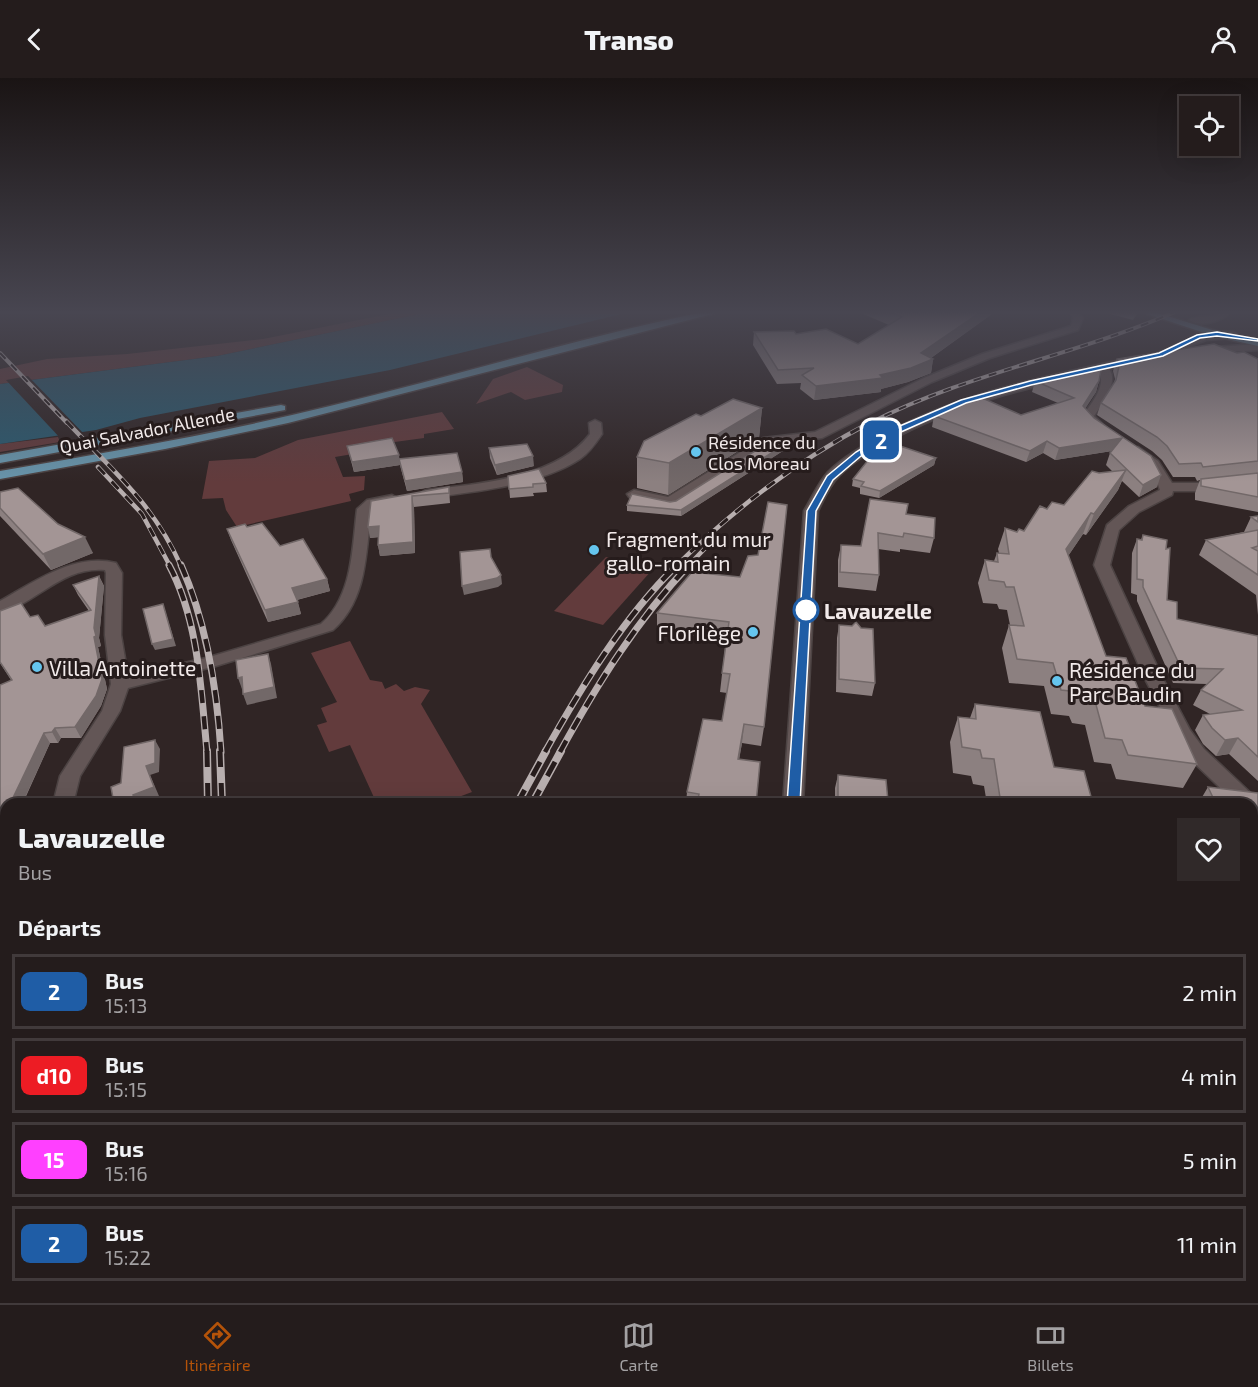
<!DOCTYPE html>
<html lang="fr">
<meta charset="utf-8">
<style>
body{margin:0;font-family:"Exo 2",sans-serif;background:#302929;color:#f1f3f6;height:100vh;display:flex;flex-direction:column;font-size:22px;white-space:nowrap}
*{box-sizing:border-box;margin:0}
p{font-size:20px;color:#a3a1a3}
.icon{flex:none;width:33px;height:33px;fill:none;stroke:currentColor;stroke-width:2;stroke-linecap:round;stroke-linejoin:round}
.map{position:relative;flex:1;overflow:hidden}
.sheet{position:absolute;left:0px;top:720px;width:1258px;height:506px;display:flex;flex-direction:column;background:#241c1c;border-radius:18px 18px 0 0;box-shadow:0 6px 24px #0002,0 0 0 2px #413a3b}
.sheet>*{flex:none}
.badge{padding:0 12px;border-radius:9px;font-size:21px;line-height:39px}
.fabs{position:absolute;left:1179px;top:18px;display:grid;gap:12px}
.fabs a{display:grid;place-items:center;width:60px;height:60px;border-radius:0px;background:#241c1c;box-shadow:0 6px 24px #0002,0 0 0 2px #413a3b;font-size:30px}
.map>.badge{position:absolute;translate:-50% -50%;box-shadow:0 0 0 3px #fff}
h2{padding:0 18px;font-size:22px;line-height:54px}
.round{display:grid;place-items:center;flex:none;width:63px;height:63px;border-radius:0px;background:#302929}
.summary{display:flex;align-items:center;justify-content:space-between;height:102px;padding:0 18px}
h1{font-size:28px;font-weight:800;line-height:45px}
ul{padding:0;list-style:none}
li{display:flex;align-items:center;gap:18px;height:75px;margin:0 12px 9px;padding:0 6px;border:3px solid #413a3b;border-radius:0px}
li div{flex:1}
li b{display:block;font-size:22px}
li em{font-style:normal}
li .badge{min-width:66px;font-weight:700;text-align:center}
header{display:flex;justify-content:space-between;align-items:center;height:78px;padding:0 18px;background:#241c1c;font-size:27px;font-weight:800}
.tab-bar{display:flex;justify-content:space-around;align-items:center;height:84px;border-top:2px solid #413a3b;background:#241c1c;font-size:16px;color:#a3a1a3}
.tab-bar a{display:grid;justify-items:center;gap:3px}
.tab-bar .active{color:#b45309}
.map>svg:first-child{display:block}
</style>
<header><svg class="icon" aria-label="back" viewBox="0 0 24 24"><path d="M15 5l-7 7 7 7"/></svg>Transo<svg class="icon" aria-label="person" viewBox="0 0 24 24"><circle cx="12" cy="8" r="4"/><path d="M4 21q1-7 8-7t8 7"/></svg></header>
<div class="map">
<svg width="1258" height="1225" viewBox="0 0 1258 1225">
<rect width="100%" height="100%" fill="#302525"/>
<g fill="#623b3c">
<polygon points="404,233 434,233 217,278 0,306 0,291 47,281 127,276 263,261"/>
<polygon points="527,289 563,307 562,314 525,322 511,314 476,326 493,301"/>
<polygon points="442,334 454,351 424,356 424,360 358,369 359,375 335,379 343,399 365,398 364,412 349,416 351,423 237,449 226,432 223,420 202,421 209,383 255,380 298,362"/>
<polygon points="58,359 60,364 0,374 0,366"/>
<polygon points="606,479 652,492 603,547 554,533"/>
<polygon points="350,563 370,602 382,604 385,611 396,606 404,613 415,609 430,612 421,626 472,714 440,726 377,726 350,667 329,674 317,647 327,644 321,630 337,624 311,575"/>
</g>
<polygon fill="#2b5a6f" points="434,233 634,233 390,292 140,340 96,352 0,366 0,306 217,278"/>
<polygon fill="#302525" points="28,298 85,357 62,362 6,302"/>
<g fill="none" stroke-linecap="round" stroke-linejoin="round">
<g stroke="#4c4343" stroke-width="3">
<g id="street">
<polygon points="1069,233 1077,233 1083,240 1078,252 990,280 932,304 822,360 770,366 675,427 670,428 629,419 627,416 634,412 668,419 763,360 815,354 924,300 982,276 1071,248 1073,240"/>
<path d="M1102 286C1125 296 1103 325 1094 338L1110 353 1104 357 1100 356 1082 339C1092 324 1109 306 1097 289Z"/>
<path d="M595 342 601 345 602 356C596 365 589 375 580 381 541 407 473 414 426 420L419 416 426 412C478 406 557 400 590 356L589 345Z"/>
<polygon points="1138,369 1158,383 1172,405 1197,405 1258,398 1258,406 1197,413 1173,413 1172,417 1139,434 1119,452 1110,487 1162,599 1190,652 1204,671 1257,721 1257,731 1252,733 1252,726 1237,726 1190,681 1173,654 1144,599 1094,487 1107,447 1129,428 1160,412 1153,392 1132,373"/>
<path d="M392 417 399 421 397 424 376 428 371 432C366 475 367 522 333 552L216 588 128 610 120 633 80 698 73 726H53L60 698 102 633 111 606 105 557 106 495 105 492C62 488 36 526 0 535V523C34 504 75 474 116 485L122 495 121 557 128 598 206 580 321 546C353 518 352 470 357 431L367 422Z"/>
<polygon points="6,1060 6,1099 0,1102 0,1062"/>
</g>
</g>
<g stroke="#4c4343" stroke-width="3">
<g id="secondary">
<path d="M1223 233H1232C1223 243 1201 250 1189 242 1199 236 1213 241 1223 233Z"/>
<polygon points="1223,254 1233,254 1238,257 1233,260 1206,262 1161,279 1156,276 1192,260"/>
<polygon points="1258,266 1258,272 1202,276 1197,273 1202,270"/>
<path d="M1139 278 1144 281 1143 283C1057 304 969 319 891 362 873 372 853 383 839 398 829 408 824 421 818 433L803 726H783L804 433C812 420 818 405 828 394 843 379 863 368 881 358 961 314 1051 297 1139 278Z"/>
<rect x="745" y="1220" width="32" height="5"/>
</g>
</g>
<g stroke="#4c4343" stroke-width="3">
<g id="primary">
<path d="M708 233H724L288 345 165 371 0 401V393C110 374 221 355 330 328 456 298 581 259 708 233Z"/>
<polygon points="1138,233 1151,233 1219,254 1258,262 1258,268 1214,258"/>
<polygon points="281,327 285,328 285,332 0,385 0,377"/>
</g>
</g>
<use href="#street" fill="#635656" fill-rule="evenodd"/>
<use href="#secondary" fill="#635656" fill-rule="evenodd"/>
<use href="#primary" fill="#6895ab" fill-rule="evenodd"/>
<g stroke="#b8afaf" stroke-width="4">
<g id="rail-far4">
<polyline points="0,275 67,345"/>
<path d="M870 345C968 295 1077 277 1177 233"/>
</g>
</g>
<g stroke="#b8afaf" stroke-width="4.5">
<g id="rail-far3">
<path d="M66 343C112 392 153 425 181 488"/>
<polyline points="98,389 142,436 170,488"/>
<path d="M676 488C735 430 799 381 873 343"/>
<polyline points="688,488 713,462"/>
</g>
</g>
<g stroke="#b8afaf" stroke-width="7">
<g id="rail-far2">
<path d="M169 487C199 543 201 613 207 674"/>
<path d="M181 487C207 546 217 610 221 674"/>
<path d="M545 674C582 608 623 540 677 487"/>
<path d="M560 674C596 608 637 542 689 487"/>
</g>
</g>
<g stroke="#b8afaf" stroke-width="8">
<g id="rail-far1">
<polyline points="207,673 208,726"/>
<polyline points="220,673 222,726"/>
<polyline points="517,726 546,673"/>
<polyline points="532,726 561,673"/>
</g>
</g>
<g stroke="#b8afaf" stroke-width="10">
<g id="rail">
<polyline points="100,1225 102,1220"/>
<polyline points="123,1225 125,1220"/>
<polyline points="257,1225 260,1220"/>
<polyline points="280,1225 283,1220"/>
</g>
</g>
<use href="#rail-far4" stroke="#261c1c" stroke-width="2" stroke-dasharray="8" stroke-linecap="butt"/>
<use href="#rail-far3" stroke="#261c1c" stroke-width="3" stroke-dasharray="10" stroke-linecap="butt"/>
<use href="#rail-far2" stroke="#261c1c" stroke-width="4.5" stroke-dasharray="13" stroke-linecap="butt"/>
<use href="#rail-far1" stroke="#261c1c" stroke-width="5" stroke-dasharray="16" stroke-linecap="butt"/>
<use href="#rail" stroke="#261c1c" stroke-width="8" stroke-dasharray="22" stroke-linecap="butt"/>
</g>
<g fill="#8c8080">
<polygon points="856,233 996,233 931,280 933,281 931,295 908,304 881,311 881,314 814,322 800,311 801,305 777,306 753,267 754,254 796,256 858,266 889,247"/>
<polygon points="1099,233 1139,233 1133,242"/>
<polygon points="1237,275 1258,281 1258,434 1195,422 1195,415 1200,402 1197,403 1195,399 1173,399 1162,382 1152,373 1097,337 1101,325 1114,305 1115,301 1113,293 1117,281"/>
<polygon points="1035,303 1099,303 1096,314 1085,330 1157,409 1139,419 1122,403 1118,412 1086,457 1083,456 1068,478 1106,578 1145,628 1197,686 1183,710 1116,701 1111,686 1094,684 1085,647 1072,645 1069,638 1051,636 1044,608 1009,605 1002,570 1009,547 1010,547 1007,532 999,531 997,526 983,525 978,505 985,482 994,483 997,475 999,475 998,471 1005,450 1017,454 1024,453 1047,431 1064,427 1099,395 1113,394 1106,387 1110,375 1112,373 1055,382 1043,375 1026,384 932,349 934,338 1021,337 1058,325 1032,314"/>
<polygon points="762,330 759,360 668,417 637,410 637,379 701,338"/>
<polygon points="347,368 399,381 462,394 463,404 407,413 400,387 354,394"/>
<polygon points="789,369 681,438 627,433 627,427 676,423"/>
<polygon points="489,370 534,388 497,397 490,380"/>
<polygon points="936,380 934,387 879,420 860,416 860,410 852,408 853,401"/>
<polygon points="508,398 546,405 547,414 533,415 534,418 510,420"/>
<polygon points="449,409 450,425 414,429 415,475 380,478 378,467 378,459 370,460 371,423"/>
<polygon points="0,414 58,446 93,475 51,492 0,438"/>
<polygon points="906,436 934,460 930,475 900,471 900,474 878,471 879,497 876,513 838,509 838,482 841,467 861,468"/>
<polygon points="1258,438 1258,537 1256,517 1199,477 1206,462 1244,454 1251,439"/>
<polygon points="247,449 280,468 327,501 330,513 297,522 301,536 268,544 231,462 227,451"/>
<polygon points="1143,457 1167,522 1177,541 1258,558 1258,703 1229,676 1216,678 1203,666 1195,652 1203,637 1210,636 1193,627 1201,612 1207,606 1173,605 1137,523 1137,517 1131,515 1132,475 1137,461 1141,462"/>
<polygon points="99,498 104,508 99,560 101,568 98,569 107,611 101,628 81,660 61,660 58,665 50,665 23,725 38,719 42,726 6,726 11,602 0,585 0,533 30,539 45,548 89,533 78,517 73,507"/>
<polygon points="740,499 764,649 761,668 742,665 739,681 756,726 686,726 687,714 722,643 727,615 720,614 726,561 657,553 657,535"/>
<polygon points="839,547 875,605 872,618 836,614 837,560"/>
<polygon points="975,626 1054,689 1093,726 987,726 984,708 973,706 971,698 953,695 950,664 958,639 970,640"/>
<polygon points="838,697 888,723 896,726 835,726 835,710"/>
<polygon points="1208,709 1258,715 1258,926 1252,926 1252,726 1198,726"/>
<polygon points="1258,992 1258,1225 1249,1225 1248,1220 1252,1220 1252,993"/>
<polygon points="966,1220 1059,1220 1060,1225 966,1225"/>
</g>
<g fill="#726868">
<polygon points="982,233 996,233 924,285 933,281 931,295 908,304 881,311 881,314 814,322 816,308 880,297 921,275"/>
<polygon points="1137,233 1139,233 1133,242"/>
<polygon points="1099,303 1096,314 1080,339 1083,328"/>
<polygon points="762,330 759,360 668,417 669,385"/>
<polygon points="1122,360 1118,372 1055,382 1059,370"/>
<polygon points="1047,363 1043,375 1026,384 1030,373"/>
<polygon points="789,364 789,369 681,438 681,432"/>
<polygon points="399,377 400,387 399,381 400,387 354,394 352,384"/>
<polygon points="533,378 534,388 497,397 495,387"/>
<polygon points="936,380 934,387 879,420 880,413"/>
<polygon points="1126,392 1118,412 1086,457 1094,436"/>
<polygon points="462,394 463,404 407,413 405,403"/>
<polygon points="1161,397 1157,409 1139,419 1143,407"/>
<polygon points="412,418 414,429 415,475 380,478 378,467"/>
<polygon points="1091,435 1083,456 1058,493 1066,471"/>
<polygon points="379,448 381,459 370,460 368,449"/>
<polygon points="85,459 93,475 51,492 43,476"/>
<polygon points="501,497 502,506 498,509 464,517 462,508"/>
<polygon points="99,498 104,508 99,560 101,568 98,569 107,611 101,628 81,660 75,649 94,550"/>
<polygon points="327,501 330,513 296,522 292,510"/>
<polygon points="298,524 301,536 268,544 265,532"/>
<polygon points="163,526 176,568 155,572 152,566"/>
<polygon points="268,576 271,586 277,620 247,627 243,616"/>
<polygon points="242,599 246,610 242,611 238,600"/>
<polygon points="744,646 742,665 736,700 738,681"/>
<polygon points="55,650 61,660 58,665 52,654"/>
<polygon points="44,655 50,665 22,726 10,726"/>
<polygon points="1238,660 1229,676 1216,678 1225,662"/>
<polygon points="155,662 160,671 159,694 150,697 159,718 136,726 133,717 146,688"/>
<polygon points="6,735 6,757 0,760 0,746"/>
<polygon points="0,831 6,839 6,863 0,866"/>
<polygon points="6,953 6,988 0,1002 0,966"/>
<polygon points="6,999 6,1035 0,1048 0,1011"/>
</g>
<g fill="#a39595" stroke="#726868" stroke-width="1.5">
<polygon points="887,233 982,233 921,275 933,281 911,290 880,297 883,300 816,308 802,297 814,290 778,292 754,254 794,253 796,256 826,251 858,266 902,239"/>
<polygon points="1214,266 1237,275 1244,274 1258,281 1258,383 1203,389 1201,385 1179,386 1167,368 1157,359 1101,325 1116,302 1119,288 1117,281"/>
<polygon points="1102,287 1099,303 1083,328 1094,340 1151,378 1161,397 1143,407 1110,375 1122,360 1059,370 1047,363 1030,373 934,338 980,319 1021,337 1074,320 1035,303"/>
<polygon points="733,321 762,330 669,385 637,379 644,363 696,336 701,338"/>
<polygon points="392,360 399,377 352,384 347,368"/>
<polygon points="782,362 789,364 681,432 627,427 632,416 670,424 676,423 771,363"/>
<polygon points="891,365 936,380 880,413 861,408 864,404 853,401 873,376"/>
<polygon points="527,366 533,378 495,387 489,370"/>
<polygon points="457,375 462,394 405,403 399,381"/>
<polygon points="539,391 546,405 533,406 533,409 509,411 508,398"/>
<polygon points="1126,392 1094,436 1091,435 1066,471 1106,578 1126,580 1145,628 1172,631 1197,686 1128,677 1122,662 1105,660 1095,623 1083,622 1079,614 1061,612 1053,585 1017,581 1009,547 1024,548 1014,509 1006,509 1004,504 989,502 985,482 998,484 997,475 1009,476 1005,450 1017,454 1019,451 1024,453 1040,428 1047,431 1052,424 1064,427 1092,393 1099,395"/>
<polygon points="1258,395 1258,419 1201,408 1201,401"/>
<polygon points="449,409 449,415 412,418 413,464 378,467 379,448 368,449 371,423"/>
<polygon points="18,410 58,446 85,459 43,476 0,430 0,414"/>
<polygon points="870,421 908,426 906,436 935,440 934,460 904,455 903,459 878,455 879,497 840,494 841,467 861,468"/>
<polygon points="768,424 787,427 764,649 744,646 738,681 760,684 756,726 697,726 699,716 687,714 703,641 722,643 730,596 722,595 729,544 657,535 692,494 740,499 748,478 758,477"/>
<polygon points="1258,438 1258,444 1251,439"/>
<polygon points="262,445 280,468 303,461 327,501 292,510 298,524 265,532 227,451 245,446 247,449"/>
<polygon points="1258,452 1258,468 1252,470 1258,473 1258,497 1206,462"/>
<polygon points="1143,457 1167,462 1166,471 1170,470 1167,522 1177,524 1177,541 1258,558 1258,679 1238,660 1225,662 1212,650 1203,637 1242,632 1201,612 1223,591 1181,590 1143,509 1143,502 1137,501 1137,461 1142,462"/>
<polygon points="490,471 491,479 501,497 497,500 462,508 460,474"/>
<polygon points="99,498 94,550 96,558 94,559 102,601 96,618 75,649 55,650 52,654 44,655 10,726 6,726 6,735 0,746 0,607 12,602 0,584 0,533 21,525 30,539 38,537 45,548 91,532 73,507"/>
<polygon points="163,526 173,561 152,566 143,531"/>
<polygon points="856,544 861,550 873,551 875,605 839,601 839,547 852,548"/>
<polygon points="268,576 274,609 243,616 242,599 238,600 236,582"/>
<polygon points="975,626 1040,634 1054,689 1084,693 1093,726 1001,726 994,681 982,680 980,672 962,669 958,639 976,641"/>
<polygon points="155,662 155,685 146,688 154,709 133,717 136,726 114,726 111,709 121,705 124,669"/>
<polygon points="838,697 886,702 888,723 896,724 896,726 838,726"/>
<polygon points="1208,709 1258,715 1258,785 1252,779 1252,726 1216,726"/>
<polygon points="38,719 40,726 20,726"/>
<polygon points="1258,829 1258,894 1252,895 1252,830"/>
<polygon points="6,877 6,953 0,966 0,889"/>
<polygon points="1258,992 1258,1119 1252,1103 1252,993"/>
<polygon points="6,996 6,999 0,1011 0,997"/>
<polygon points="639,1220 705,1220 704,1225 638,1225"/>
<polygon points="978,1220 1059,1220 1060,1225 979,1225"/>
</g>
<linearGradient id="sky" x2="0" y2="1"><stop stop-color="#1a1414"/><stop offset="0.58" stop-color="#484651"/><stop offset="1" stop-color="#484651" stop-opacity="0"/></linearGradient>
<rect width="1258" height="404" fill="url(#sky)"/>
<polygon fill="#1f5da6" stroke="#fff" stroke-width="1.5" points="1217,254 1258,261 1258,263 1217,258 1200,260 1163,278 1031,307 966,325 901,354 861,378 833,402 816,433 800,726 793,731 788,730 787,726 807,433 827,398 856,374 895,350 961,322 1030,303 1159,275 1197,257"/>
<g fill="#65c5ee" stroke="#261c1c" stroke-width="2">
<circle cx="696" cy="374" r="6"/>
<circle cx="594" cy="472" r="6"/>
<circle cx="753" cy="554" r="6"/>
<circle cx="37" cy="589" r="6"/>
<circle cx="1057" cy="603" r="6"/>
</g>
<circle fill="#fff" stroke="#1f5da6" stroke-width="3" cx="806" cy="532" r="12"/>
<g text-anchor="middle" dominant-baseline="central" stroke-width="6" stroke-linejoin="round" paint-order="stroke">
<g font-size="18" fill="#f2eaea" stroke="#261c1c">
<text transform="translate(147 352) rotate(-11)">Quai Salvador Allende</text>
</g>
<g font-size="18" fill="#f2eaea" stroke="#261c1c" text-anchor="start">
<text x="708" y="364">Résidence du<tspan x="708" dy="21">Clos Moreau</tspan></text>
</g>
<g font-size="21" fill="#f2eaea" stroke="#261c1c" text-anchor="start">
<text x="606" y="460">Fragment du mur<tspan x="606" dy="24">gallo-romain</tspan></text>
<text x="741" y="554" text-anchor="end">Florilège</text>
<text x="49" y="589">Villa Antoinette</text>
<text x="1069" y="591">Résidence du<tspan x="1069" dy="24">Parc Baudin</tspan></text>
</g>
<g font-size="21" font-weight="bold" fill="#f2eaea" stroke="#261c1c" text-anchor="start">
<text x="824" y="532">Lavauzelle</text>
</g>
</g>
</svg>
<div class="fabs">
<a><svg class="icon" aria-label="locate" viewBox="0 0 24 24"><circle cx="12" cy="12" r="6"/><path d="M12 2v4M12 18v4M2 12h4M18 12h4"/></svg></a>
</div>
<b class="badge" style="left:881px;top:362px;background:#1f5da6;color:#fff">2</b>
<section class="sheet">
<div class="summary"><div><h1>Lavauzelle</h1><p>Bus</p></div><a class="round"><svg class="icon" aria-label="heart" viewBox="0 0 24 24"><path d="M12 20l-8-8c-3-5 5-10 8-4 3-6 11-1 8 4z"/></svg></a></div>
<h2>Départs</h2>
<ul>
<li><span class="badge" style="background:#1f5da6;color:#fff">2</span><div><b>Bus</b><p>15:13</p></div><em>2 min</em></li>
<li><span class="badge" style="background:#ed1c24;color:#fff">d10</span><div><b>Bus</b><p>15:15</p></div><em>4 min</em></li>
<li><span class="badge" style="background:#ff40ff;color:#fff">15</span><div><b>Bus</b><p>15:16</p></div><em>5 min</em></li>
<li><span class="badge" style="background:#1f5da6;color:#fff">2</span><div><b>Bus</b><p>15:22</p></div><em>11 min</em></li>
</ul>
</section>
</div>
<nav class="tab-bar">
<a class="active"><svg class="icon" aria-label="directions" viewBox="0 0 24 24"><path d="M12 3l9 9-9 9-9-9zM9 14v-3h6M13 9l2 2-2 2"/></svg>Itinéraire</a>
<a><svg class="icon" aria-label="map" viewBox="0 0 24 24"><path d="M3 6l6-2 6 2 6-2v14l-6 2-6-2-6 2zM9 4v14M15 6v14"/></svg>Carte</a>
<a><svg class="icon" aria-label="tickets" viewBox="0 0 24 24"><path d="M3 7h18v10H3zM15 7v10"/></svg>Billets</a>
</nav>
